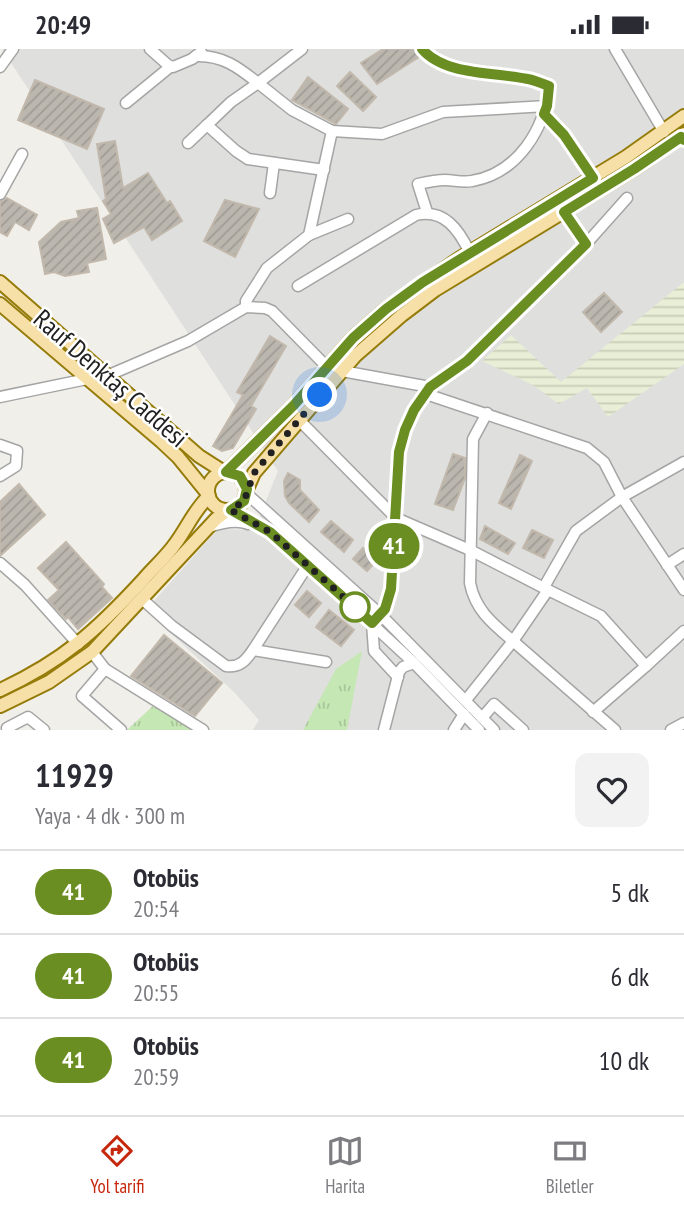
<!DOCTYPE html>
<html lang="tr">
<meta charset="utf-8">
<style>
body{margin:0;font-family:"PT Sans Narrow",sans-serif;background:#f2f2f3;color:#2b2b33;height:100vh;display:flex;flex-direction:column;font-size:26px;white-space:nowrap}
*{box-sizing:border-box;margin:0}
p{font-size:23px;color:#7c7c81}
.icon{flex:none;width:38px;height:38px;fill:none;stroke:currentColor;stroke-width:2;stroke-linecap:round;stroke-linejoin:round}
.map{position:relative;height:681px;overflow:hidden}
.panel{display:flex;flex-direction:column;background:#fff;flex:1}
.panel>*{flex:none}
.badge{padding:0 14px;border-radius:23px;font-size:24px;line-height:46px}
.you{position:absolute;width:35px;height:35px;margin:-18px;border:5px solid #fff;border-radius:50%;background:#1a73e8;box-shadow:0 0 0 10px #1a73e833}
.map>.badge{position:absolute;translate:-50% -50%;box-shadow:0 0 0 4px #fff}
.round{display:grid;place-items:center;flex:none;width:74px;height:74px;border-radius:14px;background:#f2f2f3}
.head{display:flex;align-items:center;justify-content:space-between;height:119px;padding:0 35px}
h1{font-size:33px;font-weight:700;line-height:52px}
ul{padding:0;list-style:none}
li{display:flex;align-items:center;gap:21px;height:84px;padding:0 35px;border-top:2px solid #e1e1e2}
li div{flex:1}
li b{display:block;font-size:26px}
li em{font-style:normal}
li .badge{min-width:77px;font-weight:700;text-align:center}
.status{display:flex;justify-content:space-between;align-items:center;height:49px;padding:0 35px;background:#fff;direction:ltr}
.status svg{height:19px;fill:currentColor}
.dock{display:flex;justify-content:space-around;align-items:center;height:98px;border-top:2px solid #e1e1e2;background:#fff;font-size:19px;color:#7c7c81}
.dock a{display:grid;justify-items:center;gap:4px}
.dock .selected{color:#c6280d}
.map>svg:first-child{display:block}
</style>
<div class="status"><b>20:49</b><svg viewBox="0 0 49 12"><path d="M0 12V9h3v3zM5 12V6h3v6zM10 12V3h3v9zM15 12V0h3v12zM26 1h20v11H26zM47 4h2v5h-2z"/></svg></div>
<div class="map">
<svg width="684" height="681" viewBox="0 0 684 681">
<defs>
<pattern id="farmland-rules" width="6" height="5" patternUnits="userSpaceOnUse" patternTransform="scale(1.75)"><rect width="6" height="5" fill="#e9eed6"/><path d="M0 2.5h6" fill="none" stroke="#c8ccb7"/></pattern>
<pattern id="grass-tufts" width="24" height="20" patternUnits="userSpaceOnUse" patternTransform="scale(1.75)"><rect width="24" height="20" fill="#c5e7b3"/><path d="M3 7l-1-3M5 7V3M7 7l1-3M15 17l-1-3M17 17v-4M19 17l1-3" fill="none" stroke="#a9c69a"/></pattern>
<pattern id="building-hatch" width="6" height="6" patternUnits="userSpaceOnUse" patternTransform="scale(1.75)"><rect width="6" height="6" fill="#bbb6ae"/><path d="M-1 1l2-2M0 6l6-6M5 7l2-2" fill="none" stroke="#a09c95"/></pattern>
</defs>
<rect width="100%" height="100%" fill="#f1efe9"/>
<polygon fill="#dfdfde" points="2,0 684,0 684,681 253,681 259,671 234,643 146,561 218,480 254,481 278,422"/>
<polygon fill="url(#farmland-rules)" points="684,233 684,315 608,368 587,339 559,355 533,336 482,312 511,286 561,333"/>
<g fill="url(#grass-tufts)">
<polygon points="362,602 347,681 303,681 336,620"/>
<polygon points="155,655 195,681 127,681"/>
</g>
<g fill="url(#building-hatch)" stroke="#c2b9ac" stroke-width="2">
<polygon points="383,0 415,0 419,8 377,35 361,14"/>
<polygon points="350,23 376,48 363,62 337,37"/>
<polygon points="308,28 348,60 336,75 292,51"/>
<polygon points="35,31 104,60 87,100 18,71"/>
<polygon points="115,92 123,139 148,124 167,154 170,152 182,172 152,191 144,178 114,194 103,170 111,165 103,152 106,150 97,95"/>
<polygon points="7,149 37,166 29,181 15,173 7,187 0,183 0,152"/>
<polygon points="225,151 259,160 235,208 204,192"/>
<polygon points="97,159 106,210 87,214 89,223 65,227 54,223 45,225 39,193 61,173 79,169 77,162"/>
<polygon points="604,244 622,263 601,283 583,263"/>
<polygon points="270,287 286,297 251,357 256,360 233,399 222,402 213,397 243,346 237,343"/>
<polygon points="453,405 465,409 465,429 453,461 435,455"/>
<polygon points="520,406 532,412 511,460 499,454"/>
<polygon points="288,424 300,431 300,441 319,461 309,473 289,454 285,447 284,432"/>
<polygon points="19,435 45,466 0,507 0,453"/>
<polygon points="331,472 353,491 344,503 321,483"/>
<polygon points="485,477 515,494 508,505 480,490"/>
<polygon points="532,481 553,491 544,509 523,499"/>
<polygon points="66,493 104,535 102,538 112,549 78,580 68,568 66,570 48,551 59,541 38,519"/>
<polygon points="363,499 377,511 367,522 353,510"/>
<polygon points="307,542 321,554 309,568 295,556"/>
<polygon points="329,561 354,581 341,597 316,578"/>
<polygon points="164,586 222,634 195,667 131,627"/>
</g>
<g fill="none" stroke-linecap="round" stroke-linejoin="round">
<g stroke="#a5a5a5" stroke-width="13">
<g id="minor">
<polyline points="150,0 168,16 173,18 192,10 201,3"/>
<path d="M422 0C445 27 496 23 528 30 535 31 542 35 549 37 545 80 518 124 472 132 463 134 454 131 445 131 436 131 427 133 418 135L427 163"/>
<polyline points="615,0 664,83"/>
<path d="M196 7C222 6 238 18 258 34L231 53 207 76 236 102 248 110 324 121"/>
<polyline points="0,18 13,0"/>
<polyline points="126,54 170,18"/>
<polyline points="544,65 564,86 593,129"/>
<polyline points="332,82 382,85 443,63 547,57"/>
<polyline points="188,94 207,76"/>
<polyline points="270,144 274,114"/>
<polyline points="0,145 22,105"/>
<polyline points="309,186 348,170"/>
<polyline points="586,195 627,149"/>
<path d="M298 237 416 166C444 159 459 181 470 204"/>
<polyline points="246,258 246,252 267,219 309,186 332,82 292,61 258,34 302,0"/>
<polyline points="342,322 430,338"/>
<polyline points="109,326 188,292 246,258 265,259 272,262 327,318"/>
<polyline points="426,345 587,399 604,413 622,448 684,413"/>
<polyline points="0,348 87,330"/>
<path d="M487 364 473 390 470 534C475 561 493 575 513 592L548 541 601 567 646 617 684 582"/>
<polyline points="303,375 396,469 470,501 548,541"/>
<polyline points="0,396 17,402 16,417 0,427"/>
<polyline points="246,444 381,566 494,681"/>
<polyline points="231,461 270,483 308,516 414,614 479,681"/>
<path d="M209 478C221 474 236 470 248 475"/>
<polyline points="0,514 25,536 78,595"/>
<polyline points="667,516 684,505"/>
<polyline points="544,538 576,482 622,448 684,541"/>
<path d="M142 550 172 577 226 617C240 619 246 611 253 601L308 516"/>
<polyline points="253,601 326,613"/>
<polyline points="92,603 105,620 203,681"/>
<polyline points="105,620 82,647 121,681"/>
<polyline points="398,628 374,602 372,574 385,560 391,539 399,403 405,381 414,361 430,338 467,312 586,195 564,163"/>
<polyline points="466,651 513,592 615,681"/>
<polyline points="593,663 646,617"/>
<polyline points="482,669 494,655 523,681"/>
<polyline points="7,679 28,668 44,681"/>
<polyline points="384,681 399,623 403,618 414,614"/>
<polyline points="454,681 464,665"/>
<polyline points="671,681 684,674"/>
</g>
</g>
<g stroke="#957c09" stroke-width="16">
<g id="major">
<polyline points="0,233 199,407 224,423"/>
<polyline points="0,255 162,393 178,408 208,445"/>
<circle cx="227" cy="442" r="19"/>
<polyline points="226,423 294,356 353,289 386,260 460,209 626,108 684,67"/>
<polyline points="247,440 254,424 355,307 402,266 435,241 634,120 684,85"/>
<path d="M0 641C63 612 97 581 143 531 153 519 166 508 175 495 187 479 194 461 209 447"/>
<polyline points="0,657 49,633 92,603 216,470 228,461"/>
</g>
</g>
<use href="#minor" stroke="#fff" stroke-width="10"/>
<use href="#major" stroke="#f7e0a8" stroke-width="12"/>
</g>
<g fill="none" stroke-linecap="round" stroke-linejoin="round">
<g stroke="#fff" stroke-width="16">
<path id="line" d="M422 0C445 27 496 23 528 30 535 31 542 35 549 37L547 57 544 65 564 86 593 129 423 233 386 260 353 289 294 356 226 423 240 427 247 440 244 452 231 461 270 483 372 574 385 560 391 540 399 403 405 381 414 361 430 338 467 312 586 195 564 163 634 120 681 88 684 91"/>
</g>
<use href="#line" stroke="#6b8e23" stroke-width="10"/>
<polyline stroke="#212121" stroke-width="7" stroke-dasharray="0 12.6" points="320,346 254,424 244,452 231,461 270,483 356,559 355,558"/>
</g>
<circle fill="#fff" stroke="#6b8e23" stroke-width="3.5" cx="355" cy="558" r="14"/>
<g text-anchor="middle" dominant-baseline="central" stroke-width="5" stroke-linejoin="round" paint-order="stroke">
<g font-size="26" fill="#212121" stroke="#fff">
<text transform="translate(111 329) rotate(41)">Rauf Denktaş Caddesi</text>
</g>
</g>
</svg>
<div class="you" style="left:320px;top:346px"></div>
<b class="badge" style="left:394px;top:497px;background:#6b8e23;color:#fff">41</b>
</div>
<section class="panel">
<div class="head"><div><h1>11929</h1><p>Yaya · 4 dk · 300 m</p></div><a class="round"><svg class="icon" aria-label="heart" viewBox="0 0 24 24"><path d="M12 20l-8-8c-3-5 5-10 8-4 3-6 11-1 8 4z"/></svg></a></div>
<ul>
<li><span class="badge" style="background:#6b8e23;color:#fff">41</span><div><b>Otobüs</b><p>20:54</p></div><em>5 dk</em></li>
<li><span class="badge" style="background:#6b8e23;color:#fff">41</span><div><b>Otobüs</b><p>20:55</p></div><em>6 dk</em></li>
<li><span class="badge" style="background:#6b8e23;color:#fff">41</span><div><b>Otobüs</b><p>20:59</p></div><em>10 dk</em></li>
</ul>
</section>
<nav class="dock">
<a class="selected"><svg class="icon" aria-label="directions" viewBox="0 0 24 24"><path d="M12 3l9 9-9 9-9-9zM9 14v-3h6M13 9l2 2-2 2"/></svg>Yol tarifi</a>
<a><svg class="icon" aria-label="map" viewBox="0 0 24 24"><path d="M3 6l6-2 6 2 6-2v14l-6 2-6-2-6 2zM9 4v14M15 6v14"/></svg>Harita</a>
<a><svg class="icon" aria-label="tickets" viewBox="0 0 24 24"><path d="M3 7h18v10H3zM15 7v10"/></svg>Biletler</a>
</nav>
